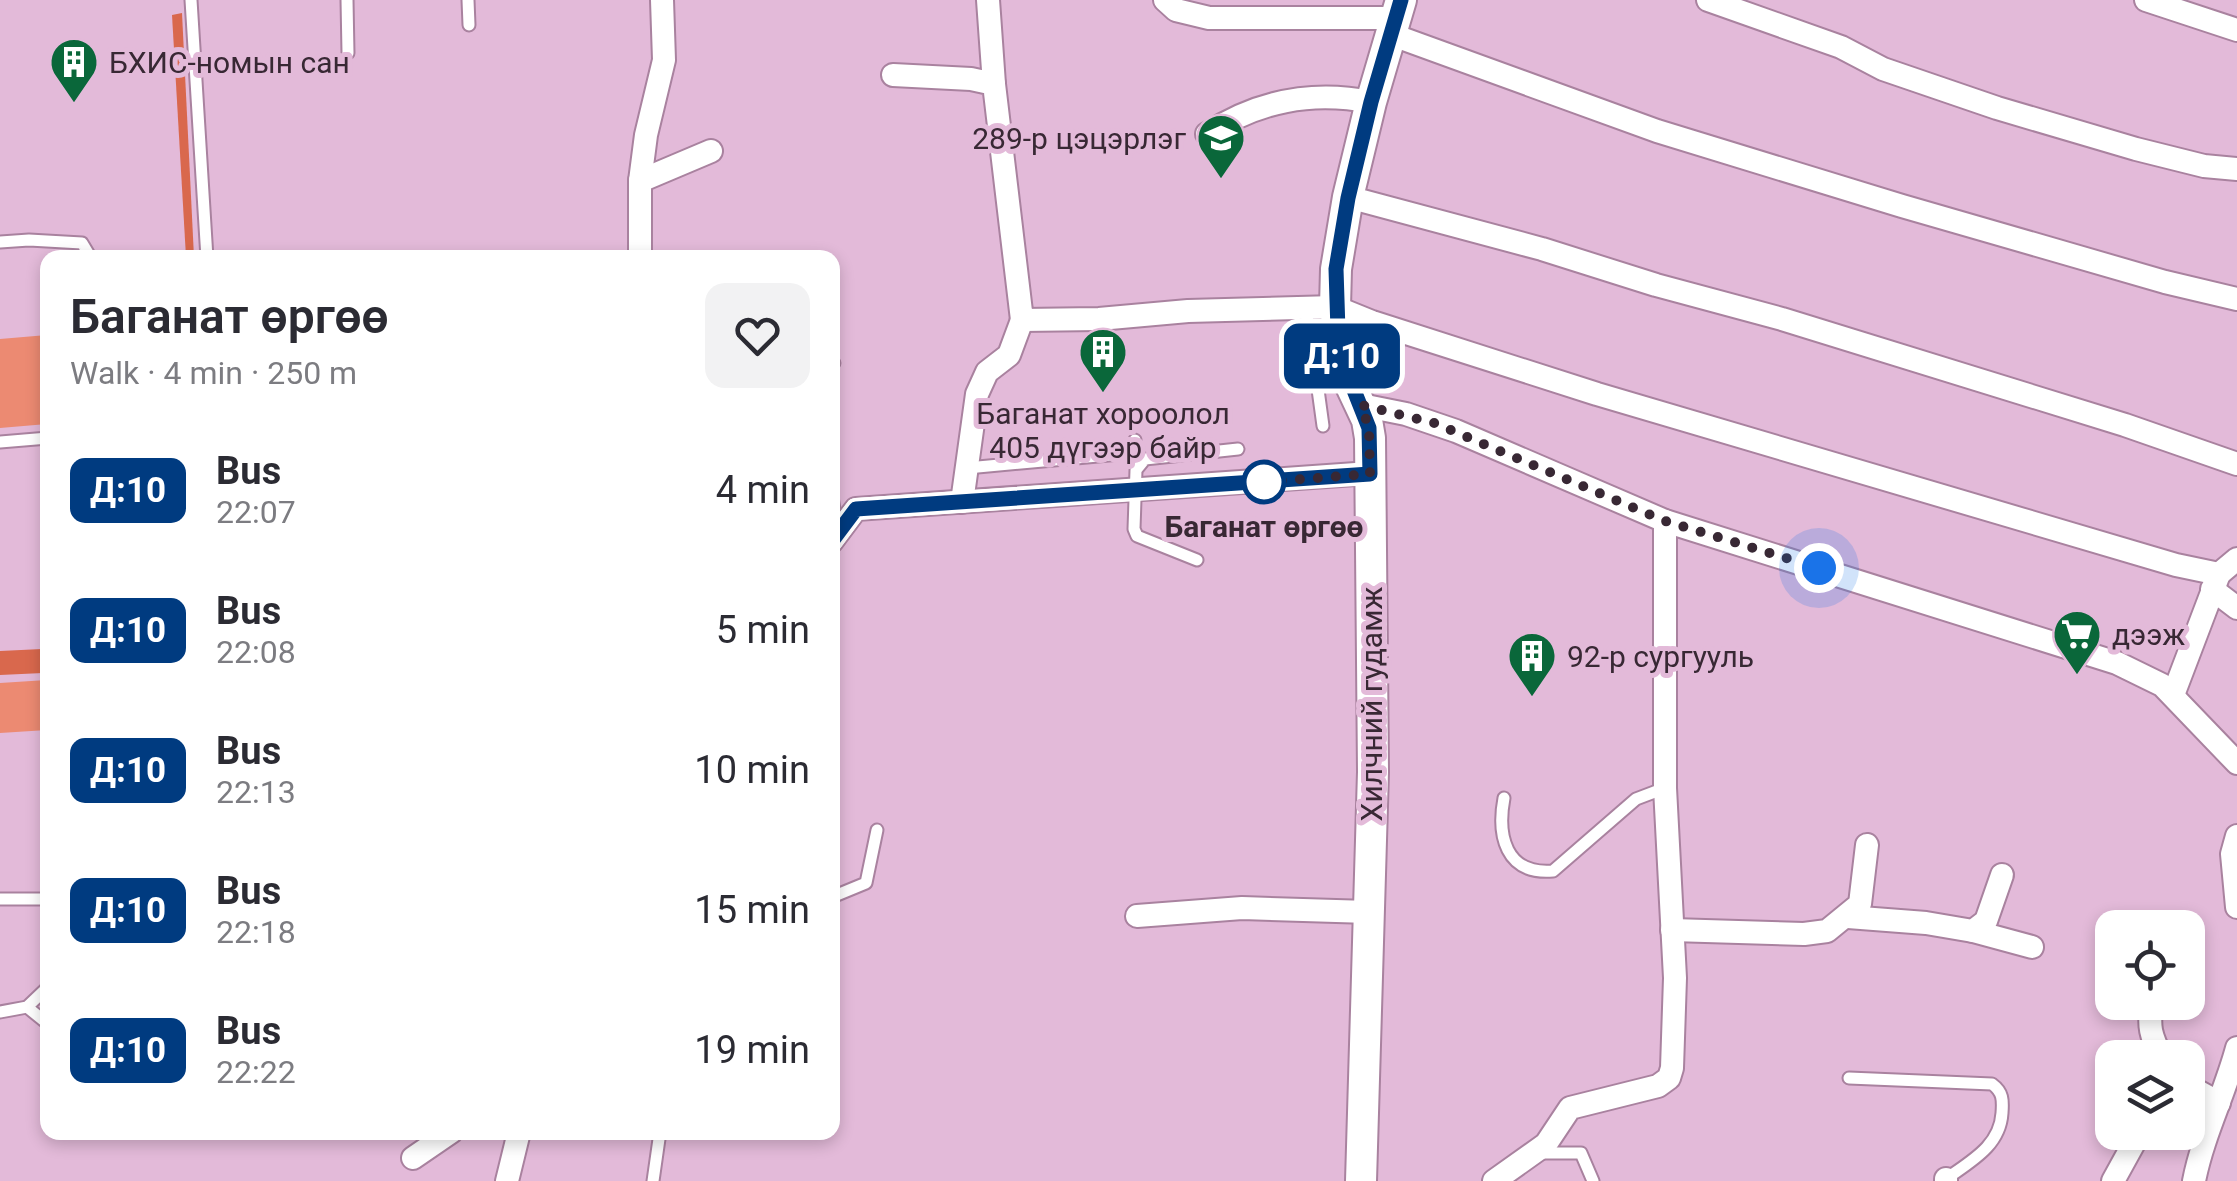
<!DOCTYPE html>
<meta charset="utf-8">
<style>
body{margin:0;font-family:Roboto,sans-serif;background:#f2f2f3;color:#2b2b33;height:100vh;display:flex;flex-direction:column;font-size:38px;white-space:nowrap}
*{box-sizing:border-box;margin:0}
p{font-size:32px;color:#7c7c81}
.icon{flex:none;width:55px;height:55px;fill:none;stroke:currentColor;stroke-width:2;stroke-linecap:round;stroke-linejoin:round}
.map{position:relative;flex:1;overflow:hidden}
.side{position:absolute;left:40px;top:250px;width:800px;height:890px;display:flex;flex-direction:column;background:#fff;border-radius:20px;box-shadow:0 5px 15px #0003}
.side>*{flex:none}
.badge{padding:0 20px;border-radius:15px;font-size:35px;line-height:65px}
.tools{position:absolute;left:2095px;top:910px;display:grid;gap:20px}
.tools a{display:grid;place-items:center;width:110px;height:110px;border-radius:20px;background:#fff;box-shadow:0 5px 15px #0003;font-size:50px}
.you{position:absolute;width:50px;height:50px;margin:-25px;border:8px solid #fff;border-radius:50%;background:#1a73e8;box-shadow:0 0 0 15px #1a73e833}
.map>.badge{position:absolute;translate:-50% -50%;box-shadow:0 0 0 5px #fff}
.round{display:grid;place-items:center;flex:none;width:105px;height:105px;border-radius:20px;background:#f2f2f3}
.overview{display:flex;align-items:center;justify-content:space-between;height:170px;padding:0 30px}
h1{font-size:48px;font-weight:600;line-height:75px}
ul{padding:0;list-style:none}
li{display:flex;align-items:center;gap:30px;height:140px;padding:0 30px}
li div{flex:1}
li b{display:block;font-size:38px}
li em{font-style:normal}
li .badge{min-width:110px;font-weight:700;text-align:center}
.map>svg:first-child{display:block}
</style>
<div class="map">
<svg width="2237" height="1181" viewBox="0 0 2237 1181">
<rect width="100%" height="100%" fill="#e3bad9"/>
<g fill="#ec8a72">
<polygon points="47,335 47,424 0,428 0,339"/>
<polygon points="47,680 47,730 0,733 0,683"/>
</g>
<g fill="#d9684d">
<polygon points="182,13 194,257 194,258 186,257 172,15"/>
<polygon points="42,649 43,673 0,675 0,651"/>
</g>
<g fill="none" stroke-linecap="round" stroke-linejoin="round">
<g stroke="#a9829f" stroke-width="15">
<g id="lane">
<polyline points="191,0 207,258"/>
<polyline points="347,0 348,53"/>
<polyline points="468,0 469,25"/>
<polyline points="0,242 29,240 82,243 91,258"/>
<polyline points="1303,306 1309,324 1323,426"/>
<polyline points="832,363 834,363"/>
<polyline points="0,442 48,438"/>
<polyline points="967,468 1120,454 1133,449 1135,440"/>
<polyline points="832,497 834,509"/>
<polyline points="1197,560 1137,536 1134,529 1136,470 1145,459 1238,449"/>
<path d="M1504 798C1497 835 1505 875 1553 871L1636 799 1665 788"/>
<polyline points="832,897 866,883 877,830"/>
<polyline points="0,899 48,899"/>
<polyline points="27,1007 48,1024"/>
<polyline points="0,1012 27,1007 48,987"/>
<path d="M1849 1078 1992 1084C2003 1092 2003 1100 2002 1113 2000 1146 1971 1161 1946 1179"/>
<polyline points="1542,1153 1581,1153 1593,1181"/>
<polyline points="653,1181 660,1132"/>
</g>
</g>
<g stroke="#a9829f" stroke-width="26">
<g id="street">
<polyline points="988,0 994,84"/>
<polyline points="1165,0 1176,10 1209,18 1395,18"/>
<polyline points="1708,0 1841,47 1883,69 1997,108 2136,149 2204,166 2237,169"/>
<polyline points="2146,0 2237,30"/>
<polyline points="1390,34 1657,131 1902,206 2165,282 2237,299"/>
<polyline points="893,75 971,79 994,84 1022,320 1099,319 1188,311 1335,307 1372,322 1597,394 2176,565 2219,574 2237,559"/>
<path d="M1207 134C1258 101 1311 90 1371 102"/>
<polyline points="640,181 646,135 664,60 662,0"/>
<polyline points="1348,197 1542,249 1656,285 1782,319 2125,425 2237,464"/>
<polyline points="640,258 640,181 711,151"/>
<polyline points="1361,405 1406,414 1456,431 1665,521 2117,663 2162,685 2237,763"/>
<polyline points="962,502 977,394 987,372 1009,355 1022,320"/>
<polyline points="832,541 856,509 1370,473"/>
<polyline points="2212,589 2237,608"/>
<polyline points="2173,695 2219,574"/>
<polyline points="2237,836 2232,854 2237,907"/>
<polyline points="1137,916 1242,908 1369,912"/>
<polyline points="1848,917 1926,923 1973,931 1986,921 2002,875"/>
<polyline points="1672,930 1804,934 1827,931 1860,904 1867,845"/>
<polyline points="1973,931 2032,947"/>
<path d="M2153 1002C2147 1025 2151 1037 2162 1058"/>
<polyline points="2188,1086 2219,1103"/>
<polyline points="413,1158 451,1132"/>
<polyline points="507,1181 519,1132"/>
<polyline points="1494,1181 1546,1144 1570,1108 1658,1086 1669,1078 1672,1068 1675,978 1665,788 1665,521"/>
<polyline points="1946,1181 1946,1179"/>
<polyline points="2113,1181 2140,1132"/>
<path d="M2194 1181C2203 1135 2225 1093 2237 1048"/>
</g>
</g>
<g stroke="#a9829f" stroke-width="34">
<polyline id="secondary" points="1361,1181 1373,772 1370,438 1367,420 1351,386 1341,353 1335,307 1336,269 1348,197 1371,102 1401,0"/>
</g>
<use href="#lane" stroke="#fff" stroke-width="11"/>
<use href="#street" stroke="#fff" stroke-width="22"/>
<use href="#secondary" stroke="#fff" stroke-width="30"/>
</g>
<g fill="none" stroke-linecap="round" stroke-linejoin="round">
<g stroke="#fff" stroke-width="22">
<polyline id="line" points="832,541 856,509 1370,474 1369,428 1346,370 1338,331 1336,269 1348,198 1371,102 1401,0"/>
</g>
<use href="#line" stroke="#003b80" stroke-width="15"/>
<polyline stroke="#382834" stroke-width="10" stroke-dasharray="0 18" points="1264,482 1370,474 1369,428 1361,405 1434,423 1665,521 1819,568"/>
</g>
<defs>
<g id="building-pin" transform="scale(2.5)"><path d="M0 17L-7.5 6A9.5 9.5 0 1 1 7.5 6Z" fill="#0a673a" stroke="#e3bad9"/><path d="M-4-6H4V6H1V3H-1V6H-4ZM-2.5-4.3h1.7v1.8h-1.7ZM.8-4.3h1.7v1.8H.8ZM-2.5-1h1.7V.8h-1.7ZM.8-1h1.7V.8H.8Z" fill="#fff"/></g>
<g id="school-pin" transform="scale(2.5)"><path d="M0 17L-7.5 6A9.5 9.5 0 1 1 7.5 6Z" fill="#0a673a" stroke="#e3bad9"/><path d="M0-5L7-2L0 1L-7-2ZM-4 1L0 2.5L4 1V4Q0 6-4 4Z" fill="#fff"/></g>
<g id="supermarket-pin" transform="scale(2.5)"><path d="M0 17L-7.5 6A9.5 9.5 0 1 1 7.5 6Z" fill="#0a673a" stroke="#e3bad9"/><path d="M-6-5.5h2.5l.6 2H6L4.5 2H-2.5L-4.4-4H-6ZM-1.5 3.2a1.3 1.3 0 1 0 .1 0ZM3 3.2a1.3 1.3 0 1 0 .1 0Z" fill="#fff"/></g>
</defs>
<g fill-rule="evenodd">
<use href="#building-pin" x="74" y="62"/>
<use href="#school-pin" x="1221" y="138"/>
<use href="#building-pin" x="1103" y="352"/>
<use href="#supermarket-pin" x="2077" y="634"/>
<use href="#building-pin" x="1532" y="656"/>
</g>
<circle fill="#fff" stroke="#003b80" stroke-width="5" cx="1264" cy="482" r="20"/>
<g text-anchor="middle" dominant-baseline="central" stroke-width="10" stroke-linejoin="round" paint-order="stroke">
<g font-size="30" fill="#382834" stroke="#e3bad9" text-anchor="start">
<text x="109" y="62">БХИС-номын сан</text>
<text x="1186" y="138" text-anchor="end">289-р цэцэрлэг</text>
<text x="1103" y="413" text-anchor="middle">Баганат хороолол<tspan x="1103" dy="34">405 дүгээр байр</tspan></text>
<text x="2112" y="634">дээж</text>
<text x="1567" y="656">92-р сургууль</text>
</g>
<g font-size="30" font-weight="bold" fill="#382834" stroke="#e3bad9">
<text x="1264" y="526">Баганат өргөө</text>
</g>
<g font-size="30" fill="#382834" stroke="#e3bad9">
<text transform="translate(1371 704) rotate(-90)">Хилчний гудамж</text>
</g>
</g>
</svg>
<div class="tools">
<a><svg class="icon" aria-label="locate" viewBox="0 0 24 24"><circle cx="12" cy="12" r="6"/><path d="M12 2v4M12 18v4M2 12h4M18 12h4"/></svg></a>
<a><svg class="icon" aria-label="layers" viewBox="0 0 24 24"><path d="M12 4l9 5-9 5-9-5zM3 14l9 5 9-5"/></svg></a>
</div>
<div class="you" style="left:1819px;top:568px"></div>
<b class="badge" style="left:1342px;top:356px;background:#003b80;color:#fff">Д:10</b>
<section class="side">
<div class="overview"><div><h1>Баганат өргөө</h1><p>Walk · 4 min · 250 m</p></div><a class="round"><svg class="icon" aria-label="heart" viewBox="0 0 24 24"><path d="M12 20l-8-8c-3-5 5-10 8-4 3-6 11-1 8 4z"/></svg></a></div>
<ul>
<li><span class="badge" style="background:#003b80;color:#fff">Д:10</span><div><b>Bus</b><p>22:07</p></div><em>4 min</em></li>
<li><span class="badge" style="background:#003b80;color:#fff">Д:10</span><div><b>Bus</b><p>22:08</p></div><em>5 min</em></li>
<li><span class="badge" style="background:#003b80;color:#fff">Д:10</span><div><b>Bus</b><p>22:13</p></div><em>10 min</em></li>
<li><span class="badge" style="background:#003b80;color:#fff">Д:10</span><div><b>Bus</b><p>22:18</p></div><em>15 min</em></li>
<li><span class="badge" style="background:#003b80;color:#fff">Д:10</span><div><b>Bus</b><p>22:22</p></div><em>19 min</em></li>
</ul>
</section>
</div>
